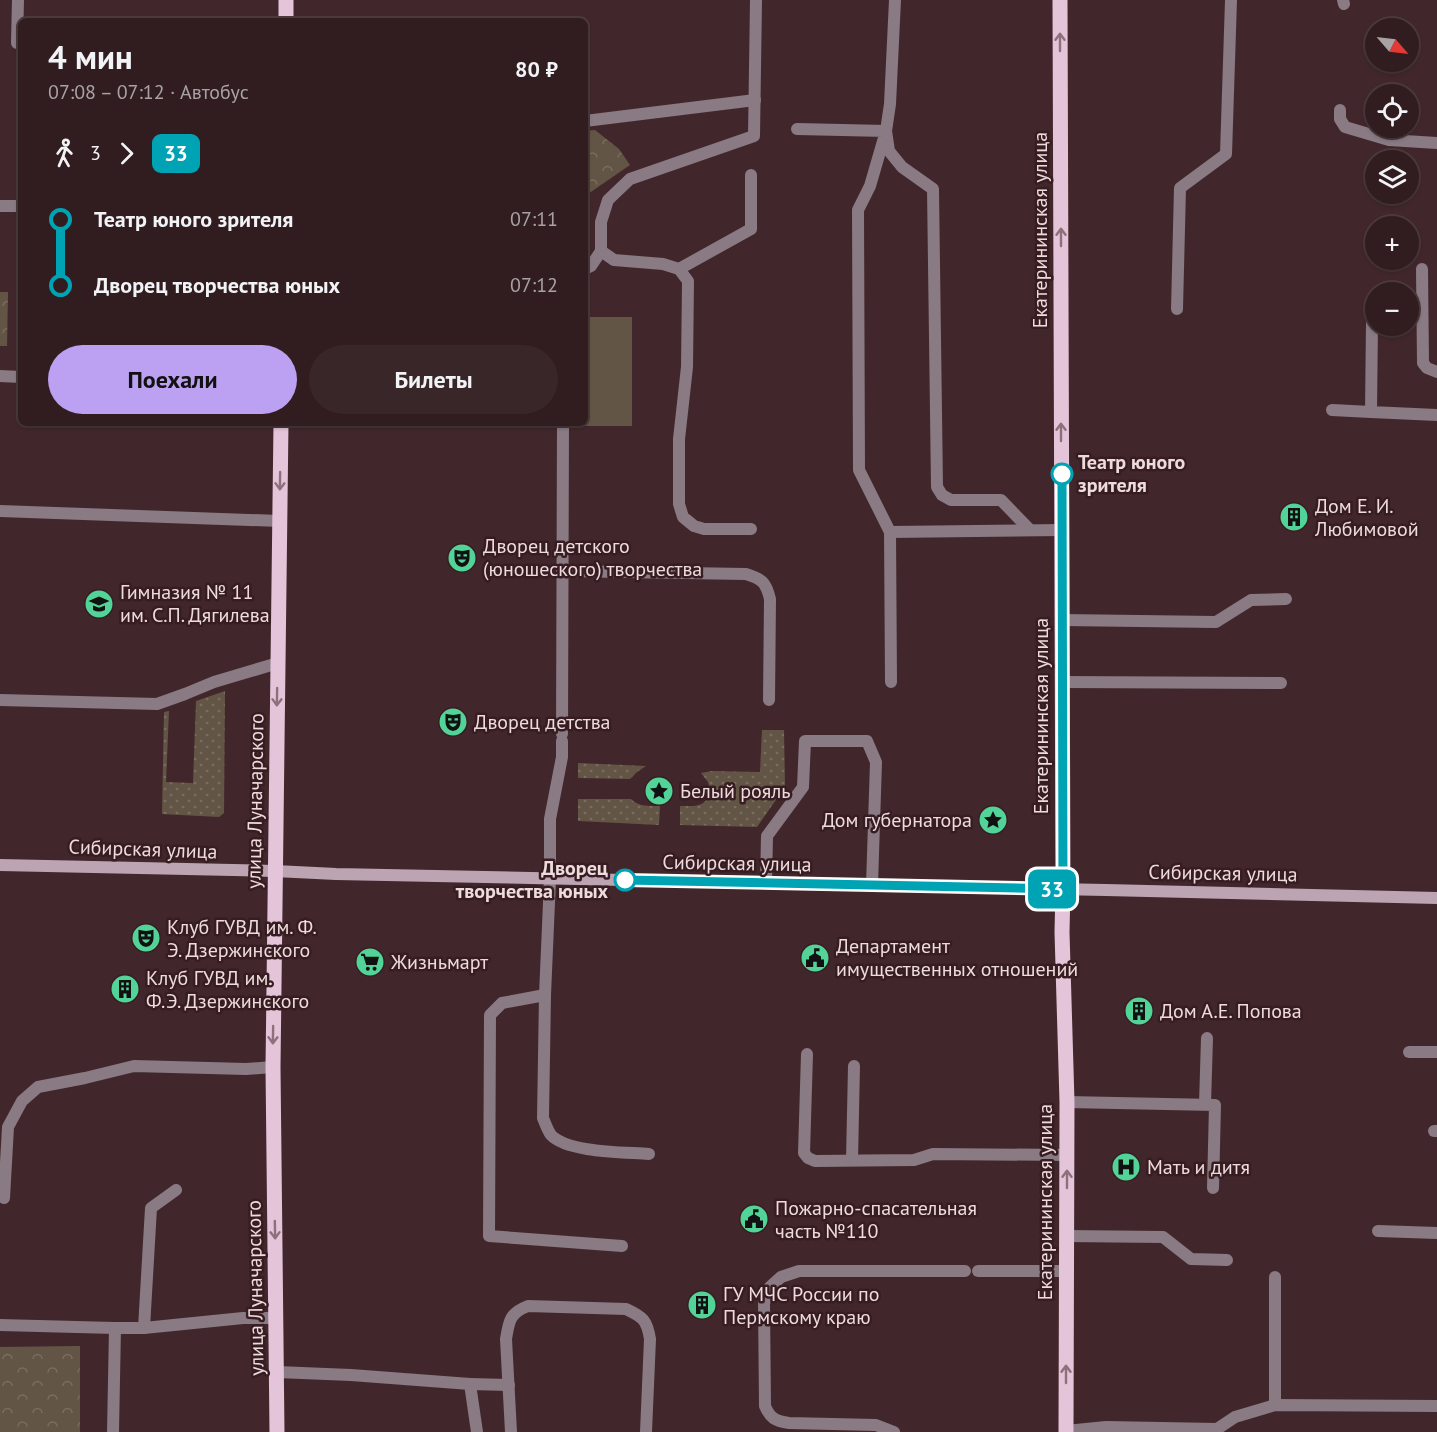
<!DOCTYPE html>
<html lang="ru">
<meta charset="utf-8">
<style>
body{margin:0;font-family:"PT Sans",sans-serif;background:#392629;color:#f1f3f6;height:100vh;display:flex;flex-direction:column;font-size:22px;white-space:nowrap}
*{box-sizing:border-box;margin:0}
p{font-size:20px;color:#a8a2a5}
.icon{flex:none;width:33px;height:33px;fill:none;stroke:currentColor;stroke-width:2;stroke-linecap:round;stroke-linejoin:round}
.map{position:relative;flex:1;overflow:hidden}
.drawer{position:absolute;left:18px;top:18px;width:570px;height:408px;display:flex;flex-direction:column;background:#311d20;border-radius:9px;box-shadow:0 2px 4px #0004,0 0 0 2px #4c3b3e}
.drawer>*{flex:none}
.badge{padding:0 12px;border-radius:9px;font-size:21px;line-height:39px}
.needle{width:39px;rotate:118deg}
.fabs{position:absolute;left:1365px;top:18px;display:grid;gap:12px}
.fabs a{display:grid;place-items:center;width:54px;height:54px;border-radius:50%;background:#311d20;box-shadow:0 2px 4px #0004,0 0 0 2px #4c3b3e;font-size:30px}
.map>.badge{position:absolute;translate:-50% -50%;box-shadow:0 0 0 3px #fff}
.legs{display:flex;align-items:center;gap:9px;height:66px;padding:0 30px;font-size:20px}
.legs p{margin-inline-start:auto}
.summary{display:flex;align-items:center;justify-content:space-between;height:102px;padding:0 30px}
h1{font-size:33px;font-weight:700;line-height:45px}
.action{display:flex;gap:12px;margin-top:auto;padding:12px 30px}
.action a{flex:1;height:69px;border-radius:36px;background:#bca0f2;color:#111;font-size:24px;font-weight:700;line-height:69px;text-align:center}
.action a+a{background:#392629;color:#f1f3f6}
ul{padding:0 30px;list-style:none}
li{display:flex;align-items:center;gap:21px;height:66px;font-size:22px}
li i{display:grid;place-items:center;width:9px;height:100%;margin:0 8px;background:currentColor}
li i::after{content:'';width:15px;height:15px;margin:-8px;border:4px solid;border-radius:50%;background:#311d20}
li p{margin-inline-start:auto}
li:first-child i{background:linear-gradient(#0000 50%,currentColor 0)}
li:last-child i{background:linear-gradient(currentColor 50%,#0000 0)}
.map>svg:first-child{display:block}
</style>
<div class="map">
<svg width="1437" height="1432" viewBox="0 0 1437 1432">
<defs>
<pattern id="grass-dots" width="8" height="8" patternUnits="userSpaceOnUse" patternTransform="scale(1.5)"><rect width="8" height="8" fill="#635545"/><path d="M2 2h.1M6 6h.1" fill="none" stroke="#7a6d5f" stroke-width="1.8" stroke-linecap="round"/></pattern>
<pattern id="forest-crowns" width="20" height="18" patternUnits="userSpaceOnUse" patternTransform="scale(1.5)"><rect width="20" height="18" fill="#635545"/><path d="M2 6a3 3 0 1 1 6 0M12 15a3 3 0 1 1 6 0" fill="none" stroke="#7a6d5f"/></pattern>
</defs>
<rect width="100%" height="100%" fill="#41272b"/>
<g fill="url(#grass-dots)">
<polygon points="225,691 224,813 219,817 162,814 164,712 169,711 166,782 193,783 196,701"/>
<path d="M762 730H784L785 787 757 827 680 825V806C695 806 704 808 711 793L708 782 701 773 712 771 760 772Z"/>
<polygon points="578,763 646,766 637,772 630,779 578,778"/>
<path d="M578 799H631C639 807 649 806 660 806L659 825 578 821Z"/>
</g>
<g fill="url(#forest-crowns)">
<polygon points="595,130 619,149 630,165 585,196 585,131"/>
<polygon points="0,292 8,292 7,346 0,346"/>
<polygon points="80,1346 80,1432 0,1432 0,1347"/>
</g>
<polygon fill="#635545" points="585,317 632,317 632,426 577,426 577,423 585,423"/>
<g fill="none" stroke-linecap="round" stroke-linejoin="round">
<g stroke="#897a83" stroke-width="12">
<polyline points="895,0 890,104 886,131 889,151 902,167 933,189 937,487 942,495 951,500 1001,500 1030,530"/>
<polyline points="1343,0 1344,4"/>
<polyline points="17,43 18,0"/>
<polyline points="1340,110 1340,119 1345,127 1389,140 1437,143"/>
<polyline points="585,121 755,100"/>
<polyline points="797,129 886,131 870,186 858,210 859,470 890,532 1062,530"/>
<polyline points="0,206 21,206"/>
<polyline points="601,251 614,260 663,264 679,269 688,281 687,367 679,439 679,504 683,517 694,526 704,529 751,529"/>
<polyline points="585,269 591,266 601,251 601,222 608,200 630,179 754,136 756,0"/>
<polyline points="679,269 751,229 751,175"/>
<polyline points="1422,269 1423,363 1427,368 1437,372"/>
<polyline points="1177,309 1180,188 1226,154 1231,0"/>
<polyline points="1372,322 1371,412 1437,415"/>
<polyline points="0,376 21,377"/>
<polyline points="1332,410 1371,412"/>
<polyline points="0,511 280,521"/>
<polyline points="890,532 891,682"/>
<path d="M562 571 746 574C762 579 766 582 770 599L769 700"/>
<polyline points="1062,620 1216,622 1251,600 1286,599"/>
<polyline points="1062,682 1281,683"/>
<polyline points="0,700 157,704 185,694 214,682 278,663"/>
<polyline points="562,734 563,423"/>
<path d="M562 741V757L550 819V879L545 995 543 1118C545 1123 548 1131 551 1135 568 1153 625 1152 649 1154"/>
<polyline points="766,883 767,836 803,787 805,741 867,741 876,762 872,885"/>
<polyline points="545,995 502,1003 490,1015 489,1236 622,1246"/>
<polyline points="1409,1052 1437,1052"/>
<polyline points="807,1054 804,1153 808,1158 815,1161 914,1160 933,1154 1067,1155"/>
<polyline points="1067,1102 1215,1105 1213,1188"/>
<polyline points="1205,1104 1207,1038"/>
<polyline points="1434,1131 1437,1131"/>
<polyline points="852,1160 854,1066"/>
<polyline points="4,1198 8,1127 22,1101 38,1087 85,1078 134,1066 246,1069 273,1067"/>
<polyline points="1378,1231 1437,1233"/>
<polyline points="1066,1236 1163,1237 1191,1259 1227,1260"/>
<polyline points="978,1271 1066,1271"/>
<polyline points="0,1325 115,1328"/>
<polyline points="144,1328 151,1208 176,1190"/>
<polyline points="277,1372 351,1375 470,1384 477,1432"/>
<polyline points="470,1384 509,1385"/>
<polyline points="1275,1405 1275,1277"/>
<polyline points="1066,1431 1106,1427 1217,1429 1235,1417 1275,1405 1437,1406"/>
<polyline points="113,1432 115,1328 144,1328 243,1318 276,1318"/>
<path d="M511 1432 506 1339C509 1320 510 1313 528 1306L626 1309C643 1317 647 1320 650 1339L646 1432"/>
<path d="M894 1432 876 1425 789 1423C775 1421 770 1418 765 1406L764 1303 770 1287 781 1277 799 1271H965"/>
</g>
<polyline stroke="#bca4b3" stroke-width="12" points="0,865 275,871 336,874 1106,890 1437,898"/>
<g stroke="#e3c4d8" stroke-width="15">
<polyline points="1060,0 1063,889 1062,932 1067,1102 1066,1432"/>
<polyline points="286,21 286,0"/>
<polyline points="277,1432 273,1067 281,423"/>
</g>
</g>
<defs><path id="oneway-shaft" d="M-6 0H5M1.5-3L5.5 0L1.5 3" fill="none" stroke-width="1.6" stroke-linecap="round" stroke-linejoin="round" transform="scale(1.5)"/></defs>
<g stroke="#8d707c">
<use href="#oneway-shaft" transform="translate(1060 42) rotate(-90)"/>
<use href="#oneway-shaft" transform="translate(1061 237) rotate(-90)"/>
<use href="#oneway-shaft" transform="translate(1061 432) rotate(-90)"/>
<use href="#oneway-shaft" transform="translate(280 481) rotate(91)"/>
<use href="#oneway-shaft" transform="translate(277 697) rotate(91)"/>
<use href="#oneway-shaft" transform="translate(273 1035) rotate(91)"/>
<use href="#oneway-shaft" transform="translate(1067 1179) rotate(-90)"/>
<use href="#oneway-shaft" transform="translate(275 1230) rotate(89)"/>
<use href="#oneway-shaft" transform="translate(1066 1374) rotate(-90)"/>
</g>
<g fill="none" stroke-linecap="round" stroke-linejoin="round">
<g stroke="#fff" stroke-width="14">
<polyline id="line-1" points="625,880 1063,889 1062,474"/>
</g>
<use href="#line-1" stroke="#00a3b4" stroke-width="9"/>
</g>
<defs>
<g id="building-disc" transform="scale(1.5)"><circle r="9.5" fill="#52d397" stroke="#371d21"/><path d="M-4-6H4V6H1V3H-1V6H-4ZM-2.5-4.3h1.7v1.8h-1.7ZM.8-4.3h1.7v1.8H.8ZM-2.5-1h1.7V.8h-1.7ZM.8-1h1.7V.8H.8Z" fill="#111"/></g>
<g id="theatre-disc" transform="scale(1.5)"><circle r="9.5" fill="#52d397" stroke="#371d21"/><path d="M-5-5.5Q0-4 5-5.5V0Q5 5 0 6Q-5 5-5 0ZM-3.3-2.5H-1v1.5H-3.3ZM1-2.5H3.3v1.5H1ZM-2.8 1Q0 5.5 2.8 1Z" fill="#111"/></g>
<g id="school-disc" transform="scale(1.5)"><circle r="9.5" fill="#52d397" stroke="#371d21"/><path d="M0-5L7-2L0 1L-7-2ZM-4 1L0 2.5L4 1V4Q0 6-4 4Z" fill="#111"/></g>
<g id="sight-disc" transform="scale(1.5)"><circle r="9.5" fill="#52d397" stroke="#371d21"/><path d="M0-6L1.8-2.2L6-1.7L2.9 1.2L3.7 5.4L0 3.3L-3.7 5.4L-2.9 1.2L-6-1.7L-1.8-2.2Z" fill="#111"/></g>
<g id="civic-disc" transform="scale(1.5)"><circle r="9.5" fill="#52d397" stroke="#371d21"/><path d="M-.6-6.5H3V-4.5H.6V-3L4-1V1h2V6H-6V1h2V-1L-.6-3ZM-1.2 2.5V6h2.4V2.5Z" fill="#111"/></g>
<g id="supermarket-disc" transform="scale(1.5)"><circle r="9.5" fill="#52d397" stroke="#371d21"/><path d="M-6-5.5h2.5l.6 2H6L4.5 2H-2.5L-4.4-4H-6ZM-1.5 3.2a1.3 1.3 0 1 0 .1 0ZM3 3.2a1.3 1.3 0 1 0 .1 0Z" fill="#111"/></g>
<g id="hospital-disc" transform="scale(1.5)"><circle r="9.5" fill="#52d397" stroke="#371d21"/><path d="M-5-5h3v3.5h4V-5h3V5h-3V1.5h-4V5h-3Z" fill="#111"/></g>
</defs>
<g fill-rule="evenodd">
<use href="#building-disc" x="1294" y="517"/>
<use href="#theatre-disc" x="462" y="558"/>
<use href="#school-disc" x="99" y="604"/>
<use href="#theatre-disc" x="453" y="722"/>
<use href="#sight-disc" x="659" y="791"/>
<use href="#sight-disc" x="993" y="820"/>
<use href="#theatre-disc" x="146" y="938"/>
<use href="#civic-disc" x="815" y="958"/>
<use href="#supermarket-disc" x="370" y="962"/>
<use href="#building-disc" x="125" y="989"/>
<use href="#building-disc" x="1139" y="1011"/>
<use href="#hospital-disc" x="1126" y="1167"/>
<use href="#civic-disc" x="754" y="1219"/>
<use href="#building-disc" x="702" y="1305"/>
</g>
<g fill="#fff" stroke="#00a3b4" stroke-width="3">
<circle cx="1062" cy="474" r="10"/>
<circle cx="625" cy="880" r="10"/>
</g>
<g text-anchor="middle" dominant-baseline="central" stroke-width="5" stroke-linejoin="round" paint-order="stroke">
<g font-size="20" fill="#eddbdd" stroke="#371d21">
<text transform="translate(1040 230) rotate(-90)">Екатерининская улица</text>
<text transform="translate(1041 716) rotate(-90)">Екатерининская улица</text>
<text transform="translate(255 801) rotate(-89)">улица Луначарского</text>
<text transform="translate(143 849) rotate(2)">Сибирская улица</text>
<text transform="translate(737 863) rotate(1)">Сибирская улица</text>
<text transform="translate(1223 873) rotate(1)">Сибирская улица</text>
<text transform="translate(1045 1202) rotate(-90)">Екатерининская улица</text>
<text transform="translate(255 1288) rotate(-91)">улица Луначарского</text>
</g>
<g font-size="20" font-weight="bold" fill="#eddbdd" stroke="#371d21" text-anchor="start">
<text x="1078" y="462">Театр юного<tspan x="1078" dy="23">зрителя</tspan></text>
<text x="608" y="868" text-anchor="end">Дворец<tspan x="608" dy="23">творчества юных</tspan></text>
</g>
<g font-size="20" fill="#eddbdd" stroke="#371d21" text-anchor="start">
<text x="1315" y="506">Дом Е. И.<tspan x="1315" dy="23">Любимовой</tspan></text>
<text x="483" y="546">Дворец детского<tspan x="483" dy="23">(юношеского) творчества</tspan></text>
<text x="120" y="592">Гимназия № 11<tspan x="120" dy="23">им. С.П. Дягилева</tspan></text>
<text x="474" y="722">Дворец детства</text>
<text x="680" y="791">Белый рояль</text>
<text x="972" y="820" text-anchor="end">Дом губернатора</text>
<text x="167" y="927">Клуб ГУВД им. Ф.<tspan x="167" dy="23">Э. Дзержинского</tspan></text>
<text x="836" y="946">Департамент<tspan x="836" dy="23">имущественных отношений</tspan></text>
<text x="391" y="962">Жизньмарт</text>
<text x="146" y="978">Клуб ГУВД им.<tspan x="146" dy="23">Ф.Э. Дзержинского</tspan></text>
<text x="1160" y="1011">Дом А.Е. Попова</text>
<text x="1147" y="1167">Мать и дитя</text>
<text x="775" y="1208">Пожарно-спасательная<tspan x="775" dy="23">часть №110</tspan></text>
<text x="723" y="1294">ГУ МЧС России по<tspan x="723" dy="23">Пермскому краю</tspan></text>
</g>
</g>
</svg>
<div class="fabs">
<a><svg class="needle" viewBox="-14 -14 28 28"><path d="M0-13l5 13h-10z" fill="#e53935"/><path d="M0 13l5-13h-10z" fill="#a8a2a5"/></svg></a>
<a><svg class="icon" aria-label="locate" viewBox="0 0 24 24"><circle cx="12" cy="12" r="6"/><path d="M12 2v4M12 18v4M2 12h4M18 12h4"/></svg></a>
<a><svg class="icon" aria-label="layers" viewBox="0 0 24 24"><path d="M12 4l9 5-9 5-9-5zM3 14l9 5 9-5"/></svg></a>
<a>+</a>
<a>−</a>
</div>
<b class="badge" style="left:1052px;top:889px;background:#00a3b4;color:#fff">33</b>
<section class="drawer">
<div class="summary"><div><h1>4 мин</h1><p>07:08 – 07:12 · Автобус</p></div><b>80 ₽</b></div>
<div class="legs"><svg class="icon" aria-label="walk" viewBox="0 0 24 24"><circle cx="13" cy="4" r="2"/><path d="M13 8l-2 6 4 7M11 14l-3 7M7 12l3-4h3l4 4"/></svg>3<svg class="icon" aria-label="forward" viewBox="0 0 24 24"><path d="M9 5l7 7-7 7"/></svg><b class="badge" style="background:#00a3b4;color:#fff">33</b></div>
<ul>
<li><i style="color:#00a3b4"></i><b>Театр юного зрителя</b><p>07:11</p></li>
<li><i style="color:#00a3b4"></i><b>Дворец творчества юных</b><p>07:12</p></li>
</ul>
<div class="action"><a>Поехали</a><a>Билеты</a></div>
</section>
</div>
